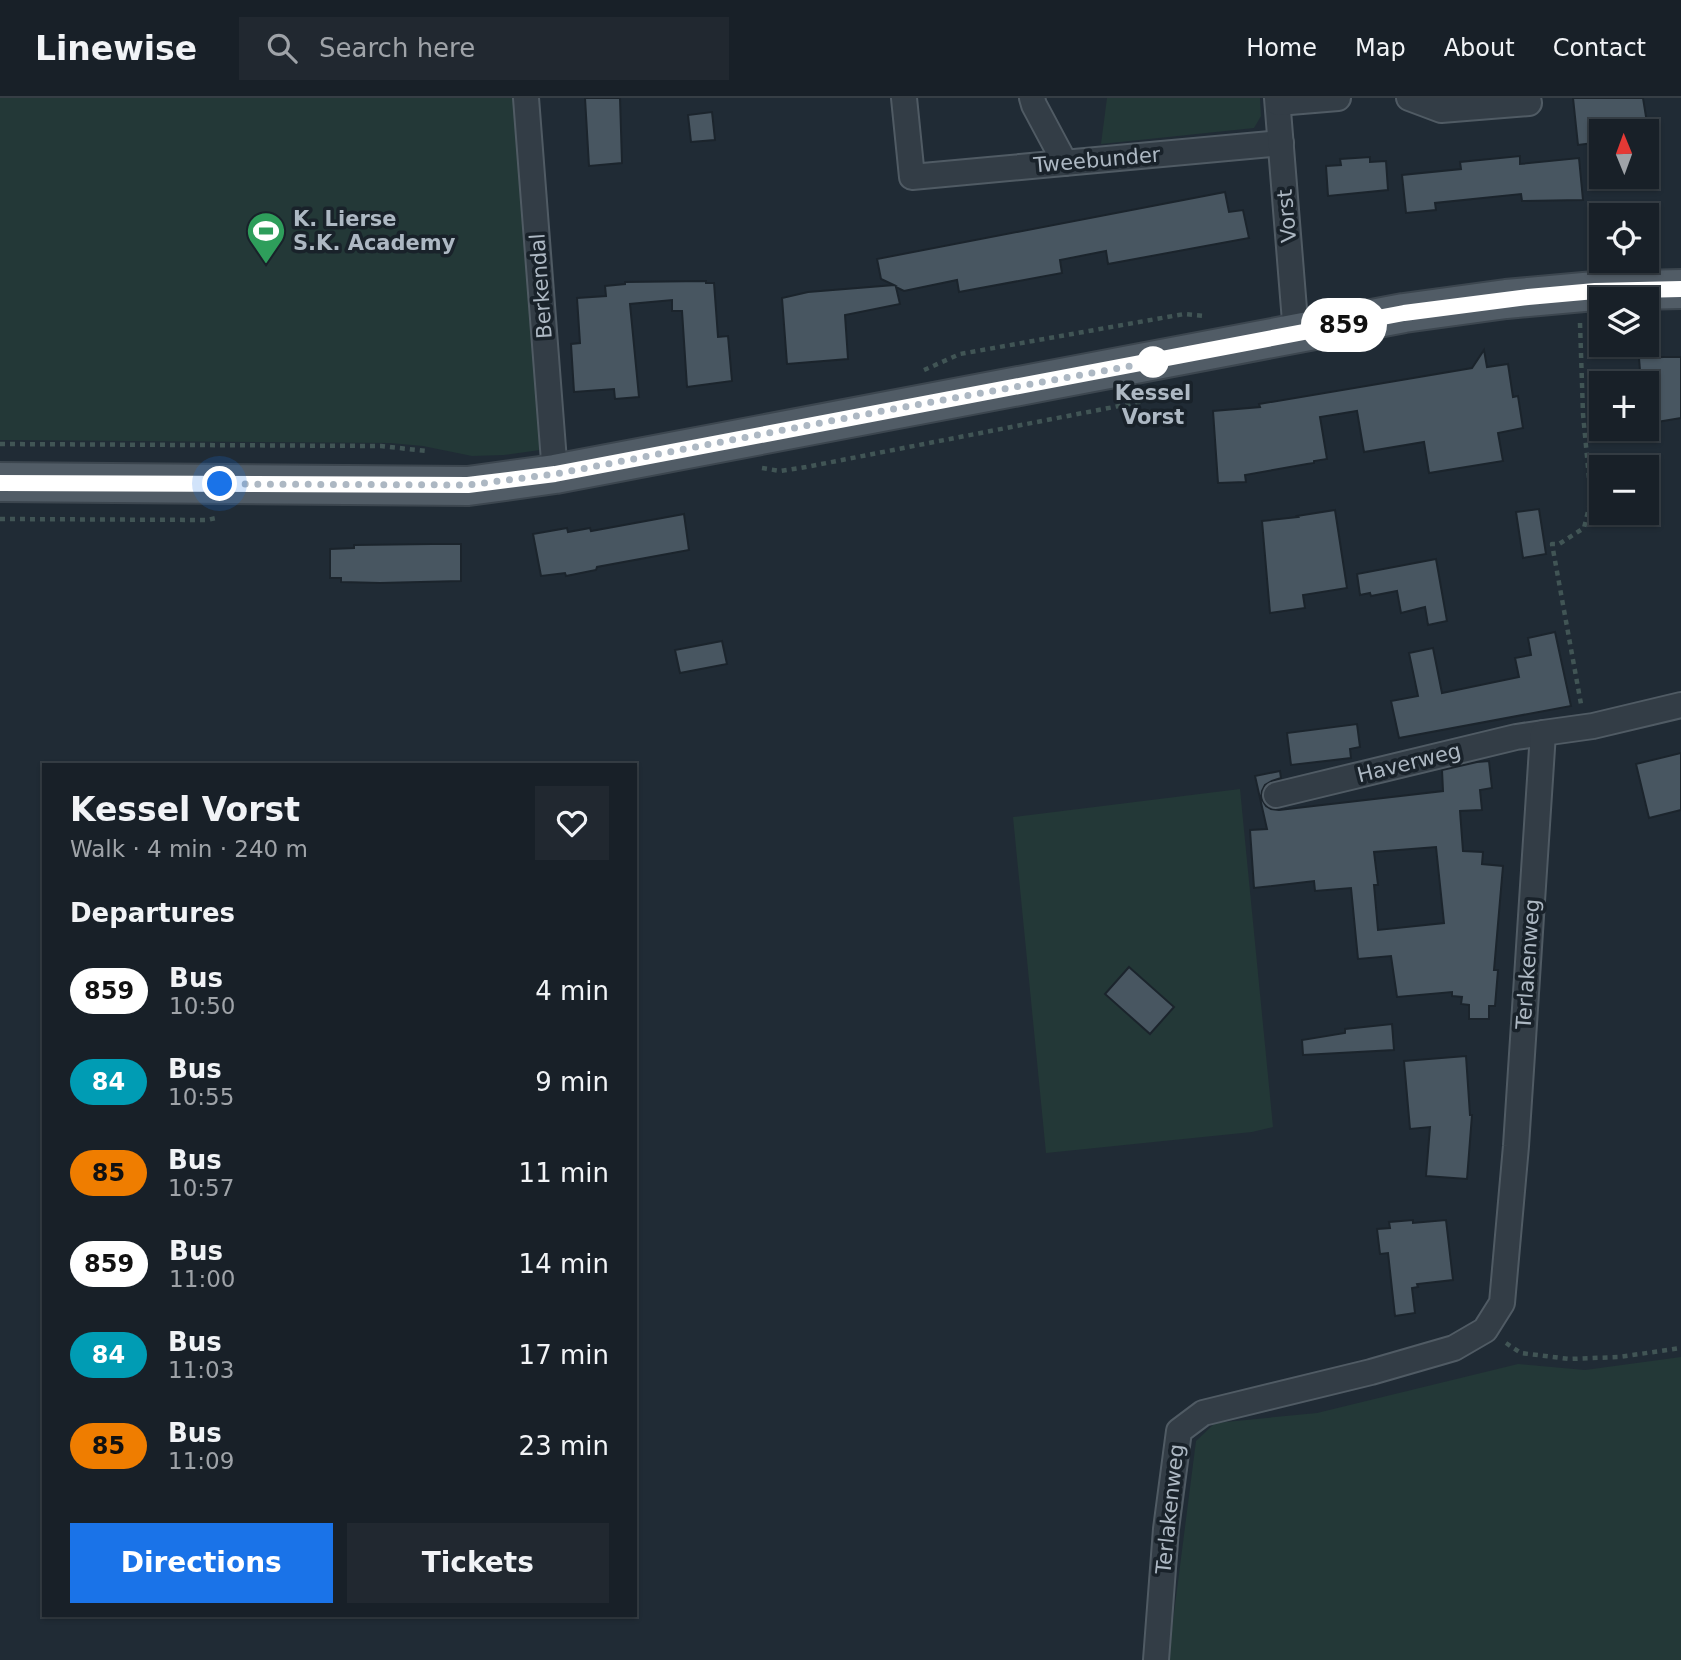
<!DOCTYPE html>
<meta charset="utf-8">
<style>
body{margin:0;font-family:"DejaVu Sans",sans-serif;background:#212830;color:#f1f3f6;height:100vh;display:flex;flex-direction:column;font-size:26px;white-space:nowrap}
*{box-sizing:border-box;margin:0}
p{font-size:23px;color:#9fa3a8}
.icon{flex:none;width:38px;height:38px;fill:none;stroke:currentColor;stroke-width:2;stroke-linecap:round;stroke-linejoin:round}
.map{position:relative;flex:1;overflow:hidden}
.drawer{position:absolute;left:42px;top:665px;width:595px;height:854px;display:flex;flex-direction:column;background:#182028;border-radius:0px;box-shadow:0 2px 5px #0004,0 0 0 2px #363e45}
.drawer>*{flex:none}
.badge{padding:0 14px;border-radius:23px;font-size:24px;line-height:46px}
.needle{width:46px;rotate:359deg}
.tools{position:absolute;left:1589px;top:21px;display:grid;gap:14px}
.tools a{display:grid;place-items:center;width:70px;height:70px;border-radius:0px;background:#182028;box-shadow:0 2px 5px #0004,0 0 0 2px #363e45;font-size:35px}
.you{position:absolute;width:35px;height:35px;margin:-18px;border:5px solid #fff;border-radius:50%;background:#1a73e8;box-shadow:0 0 0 10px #1a73e833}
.map>.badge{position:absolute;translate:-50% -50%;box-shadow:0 0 0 4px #fff}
h2{padding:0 28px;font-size:26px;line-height:63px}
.round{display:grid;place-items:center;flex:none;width:74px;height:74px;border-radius:0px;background:#212830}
.headline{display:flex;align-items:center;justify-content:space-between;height:119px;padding:0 28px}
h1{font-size:33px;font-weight:800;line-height:52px}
.primary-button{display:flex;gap:14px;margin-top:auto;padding:14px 28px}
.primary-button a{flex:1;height:80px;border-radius:0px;background:#1a73e8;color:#fff;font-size:28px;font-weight:800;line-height:80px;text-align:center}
.primary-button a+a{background:#212830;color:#f1f3f6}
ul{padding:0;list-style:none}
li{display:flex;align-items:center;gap:21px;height:91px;padding:0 28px}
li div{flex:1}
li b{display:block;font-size:26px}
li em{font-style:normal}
li .badge{min-width:77px;font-weight:700;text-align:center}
header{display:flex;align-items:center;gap:42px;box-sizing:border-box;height:98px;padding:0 35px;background:#182028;border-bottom:2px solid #363e45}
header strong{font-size:33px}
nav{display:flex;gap:38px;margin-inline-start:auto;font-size:24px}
.search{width:490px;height:63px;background:#212830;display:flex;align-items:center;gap:18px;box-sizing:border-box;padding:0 24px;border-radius:0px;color:#9fa3a8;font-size:26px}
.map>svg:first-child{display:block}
</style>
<header>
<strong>Linewise</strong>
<div class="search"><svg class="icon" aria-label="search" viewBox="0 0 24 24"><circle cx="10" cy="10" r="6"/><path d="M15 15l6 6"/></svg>Search here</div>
<nav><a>Home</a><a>Map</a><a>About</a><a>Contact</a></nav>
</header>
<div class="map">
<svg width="1681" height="1562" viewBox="0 0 1681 1562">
<rect width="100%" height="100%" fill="#202b35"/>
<g fill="#233837">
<polygon points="0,0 518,0 542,346 540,352 504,357 472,358 423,348 390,345 0,342"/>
<polygon points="1107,0 1260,0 1261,18 1254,30 1101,46"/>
<polygon points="1240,691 1273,1029 1252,1034 1046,1055 1013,719"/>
<polygon points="1681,1259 1681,1562 1168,1562 1196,1343 1215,1325 1317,1315 1518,1266 1585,1272"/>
</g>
<g fill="#485661" stroke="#1b242c" stroke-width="2" fill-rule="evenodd">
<polygon points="585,0 620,0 622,65 589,68"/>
<polygon points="1573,0 1643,0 1648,31 1635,33 1601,33 1601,44 1578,47"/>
<polygon points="712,14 715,42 691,44 688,17"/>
<polygon points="1520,58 1520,66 1579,60 1583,102 1522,103 1521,96 1435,105 1436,112 1406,115 1402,77 1461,71 1460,64"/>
<polygon points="1370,59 1370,64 1386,63 1388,92 1328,98 1326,68 1341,67 1340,61"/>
<polygon points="1225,94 1229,114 1243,112 1249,140 1108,166 1106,153 1060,162 1062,175 959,194 957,182 904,193 896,189 900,206 845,217 848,261 787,266 782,200 808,194 894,187 881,181 877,161"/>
<polygon points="706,183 706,185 714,185 718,239 728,238 732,283 687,289 682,213 672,213 672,202 630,206 639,299 615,301 614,291 574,294 571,246 580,245 577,200 606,198 605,188 625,186 625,184"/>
<polygon points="1484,252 1487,269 1508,266 1513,299 1518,298 1523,330 1498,335 1503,363 1429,375 1424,344 1364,354 1357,313 1320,319 1327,361 1314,363 1314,365 1307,366 1245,377 1246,384 1218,385 1213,313 1260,309 1259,306 1472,270"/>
<polygon points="1664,259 1681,259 1681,320 1657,324 1653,297 1647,297 1647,285 1641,285 1639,260"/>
<polygon points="1539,411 1546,456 1523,460 1516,414"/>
<polygon points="1335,412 1347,490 1303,497 1305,510 1270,515 1262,423 1298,419 1297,418"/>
<polygon points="684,416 689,452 597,469 596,472 566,478 565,475 541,478 533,436 567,430 568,434 590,430 591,433"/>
<polygon points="432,446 461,446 461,483 380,485 341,484 341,480 330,480 330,451 354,450 354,447"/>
<polygon points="1436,461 1447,523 1428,527 1425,509 1401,515 1397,493 1371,498 1370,495 1360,497 1357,476"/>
<polygon points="1555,534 1571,608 1399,640 1391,603 1418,598 1409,555 1433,550 1442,595 1519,579 1515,560 1531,557 1528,540"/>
<polygon points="722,543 727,566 680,575 675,552"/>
<polygon points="1357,626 1360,649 1350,651 1351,660 1291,667 1287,635"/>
<polygon points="1681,655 1681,712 1649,720 1636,666"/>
<path d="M1489 663 1492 690 1480 692 1482 712 1460 713 1463 753 1483 754 1482 766 1503 768 1494 872H1498L1495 908H1489V921H1469V907L1461 906 1462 899 1452 898V894L1397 899 1391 858 1358 861 1351 790 1315 793 1314 783 1254 790 1250 732 1267 731 1255 678 1280 673 1281 680 1272 683 1265 687 1262 693 1261 700 1266 708 1271 711 1279 712 1443 693 1442 672 1477 664ZM1436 749 1444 825 1378 832 1374 787H1378L1374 754Z"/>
<polygon points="1129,869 1174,909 1150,936 1105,896"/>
<polygon points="1392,926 1394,952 1303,957 1302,942 1345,935 1345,931"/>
<polygon points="1466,958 1470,1017 1472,1017 1467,1081 1426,1078 1430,1029 1410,1031 1404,963"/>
<polygon points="1413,1122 1413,1125 1446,1122 1453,1182 1417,1186 1418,1189 1412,1190 1415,1215 1395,1218 1388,1155 1380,1156 1377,1131 1390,1130 1389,1124"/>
</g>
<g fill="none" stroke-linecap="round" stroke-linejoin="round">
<g stroke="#505b64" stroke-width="28">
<g id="minor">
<polyline points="526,0 555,376"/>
<polyline points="904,0 912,79 1281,45"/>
<polyline points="1032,0 1034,7 1065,65"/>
<polyline points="1277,0 1296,236"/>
<polyline points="1409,0 1441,12 1529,5 1528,0"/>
<polyline points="1278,5 1338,0"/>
<polyline points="1276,697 1516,639 1543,635"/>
<polyline points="1156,1562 1166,1431 1179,1333 1203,1315 1371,1274 1454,1250 1485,1232 1502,1205 1516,1048 1543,635 1593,628 1681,607"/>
</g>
</g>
<g stroke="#3c464f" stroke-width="42">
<polyline id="primary" points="0,384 468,388 555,376 1404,215 1506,201 1595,193 1681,191"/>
</g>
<g stroke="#415555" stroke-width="4.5" stroke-dasharray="5 5" stroke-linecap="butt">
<polyline points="1580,225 1583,316 1591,401 1584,430 1559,446 1552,446 1581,606"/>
<polyline points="924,272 960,256 1184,216 1205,218"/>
<polyline points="0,346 381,348 426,353"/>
<polyline points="762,370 780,373 806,369 1124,307 1168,298 1178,292"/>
<polyline points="0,421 207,422 216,420"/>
<polyline points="1506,1245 1521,1255 1569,1261 1619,1259 1681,1250"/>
</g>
<use href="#minor" stroke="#333d46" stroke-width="24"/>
<use href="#primary" stroke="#515c66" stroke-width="38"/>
</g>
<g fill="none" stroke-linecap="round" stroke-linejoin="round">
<g stroke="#fff" stroke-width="16">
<polyline id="line" points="0,385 468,387 555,376 1404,215 1528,199 1595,193 1681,191"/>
</g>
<use href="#line" stroke="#fff" stroke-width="10"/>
<polyline stroke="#adb8c3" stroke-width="7" stroke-dasharray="0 12.6" points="220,386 468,387 555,376 888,312 1153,264"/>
</g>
<defs>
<g id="stadium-pin" transform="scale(2.0125)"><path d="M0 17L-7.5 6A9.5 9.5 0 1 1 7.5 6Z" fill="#2e9e5b" stroke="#19222a"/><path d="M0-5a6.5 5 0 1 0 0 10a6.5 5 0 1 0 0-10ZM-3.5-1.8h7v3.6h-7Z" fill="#fff"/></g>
</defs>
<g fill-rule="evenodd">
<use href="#stadium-pin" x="266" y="133"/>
</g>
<circle fill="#fff" stroke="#fff" stroke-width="3.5" cx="1153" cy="264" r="14"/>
<g text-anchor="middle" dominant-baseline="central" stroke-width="7" stroke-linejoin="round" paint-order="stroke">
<g font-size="21" fill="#adb8c3" stroke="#19222a">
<text transform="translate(1097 62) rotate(-5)">Tweebunder</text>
<text transform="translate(1287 118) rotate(-95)">Vorst</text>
<text transform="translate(541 188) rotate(-94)">Berkendal</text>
<text transform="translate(1409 665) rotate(-14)">Haverweg</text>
<text transform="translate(1528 866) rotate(-86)">Terlakenweg</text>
<text transform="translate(1170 1411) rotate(-84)">Terlakenweg</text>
</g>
<g font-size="21" font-weight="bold" fill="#adb8c3" stroke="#19222a" text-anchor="start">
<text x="293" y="121">K. Lierse<tspan x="293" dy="24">S.K. Academy</tspan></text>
</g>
<g font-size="21" font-weight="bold" fill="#adb8c3" stroke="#19222a">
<text x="1153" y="295">Kessel<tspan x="1153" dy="24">Vorst</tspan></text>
</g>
</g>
</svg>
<div class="tools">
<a><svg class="needle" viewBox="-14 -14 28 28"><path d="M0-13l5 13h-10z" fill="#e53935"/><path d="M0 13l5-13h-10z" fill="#9fa3a8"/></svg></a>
<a><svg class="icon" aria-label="locate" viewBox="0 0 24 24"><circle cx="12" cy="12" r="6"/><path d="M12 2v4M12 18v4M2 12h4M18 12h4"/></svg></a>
<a><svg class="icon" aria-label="layers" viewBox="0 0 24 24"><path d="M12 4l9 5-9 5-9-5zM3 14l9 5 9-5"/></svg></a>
<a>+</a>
<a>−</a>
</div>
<div class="you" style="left:220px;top:386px"></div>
<b class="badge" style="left:1344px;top:227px;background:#fff;color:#111">859</b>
<section class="drawer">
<div class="headline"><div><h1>Kessel Vorst</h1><p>Walk · 4 min · 240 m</p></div><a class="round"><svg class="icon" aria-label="heart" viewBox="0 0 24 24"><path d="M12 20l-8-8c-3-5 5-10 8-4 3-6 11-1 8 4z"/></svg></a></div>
<h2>Departures</h2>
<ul>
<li><span class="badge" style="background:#fff;color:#111">859</span><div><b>Bus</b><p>10:50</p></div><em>4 min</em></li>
<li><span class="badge" style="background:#009cb4;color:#fff">84</span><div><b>Bus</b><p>10:55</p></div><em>9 min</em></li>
<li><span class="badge" style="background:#ef7d00;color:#111">85</span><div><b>Bus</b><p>10:57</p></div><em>11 min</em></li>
<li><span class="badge" style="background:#fff;color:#111">859</span><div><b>Bus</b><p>11:00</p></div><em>14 min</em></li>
<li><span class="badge" style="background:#009cb4;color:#fff">84</span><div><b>Bus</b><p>11:03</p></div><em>17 min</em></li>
<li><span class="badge" style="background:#ef7d00;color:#111">85</span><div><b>Bus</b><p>11:09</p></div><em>23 min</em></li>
</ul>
<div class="primary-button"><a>Directions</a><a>Tickets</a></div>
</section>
</div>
